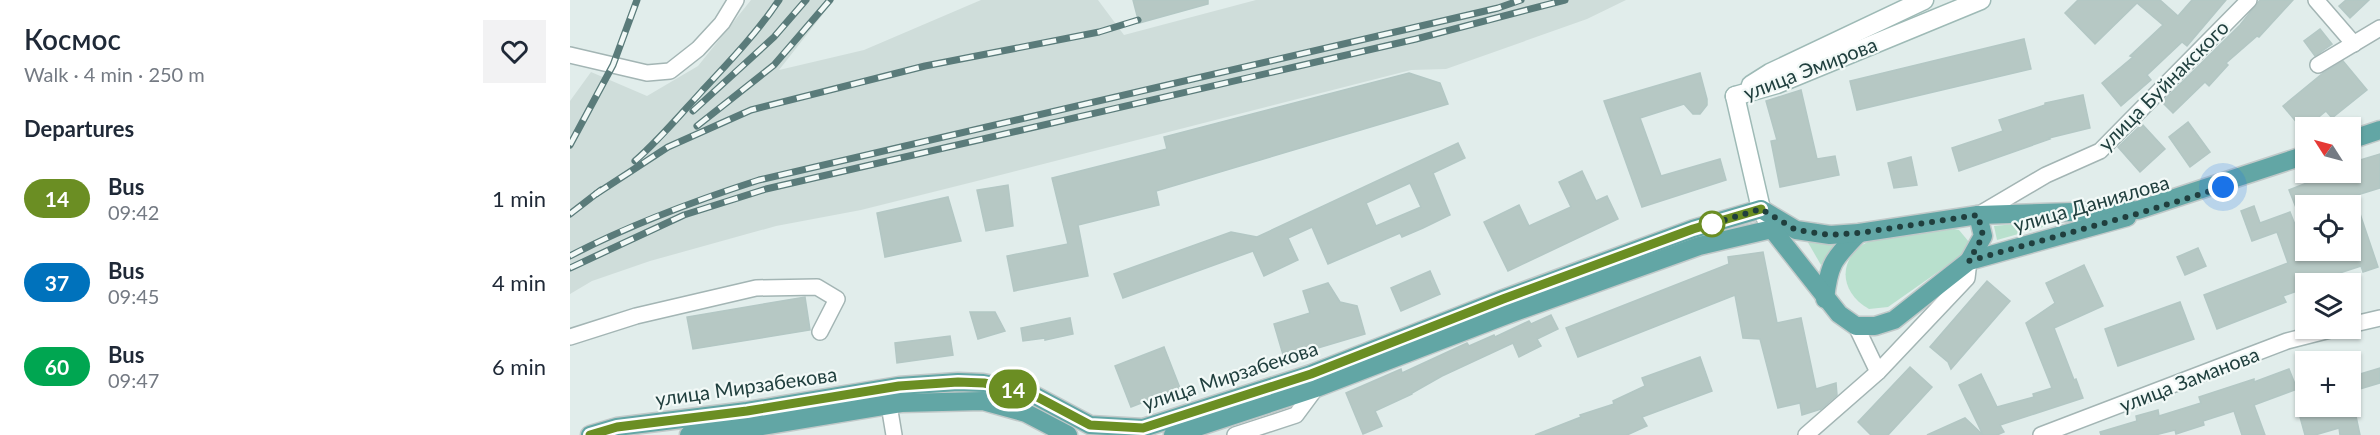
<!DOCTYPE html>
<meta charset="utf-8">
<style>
body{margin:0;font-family:Lato,sans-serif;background:#f2f2f3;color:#1f2937;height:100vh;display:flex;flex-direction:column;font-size:22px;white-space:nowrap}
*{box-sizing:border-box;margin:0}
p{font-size:20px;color:#747a83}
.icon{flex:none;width:33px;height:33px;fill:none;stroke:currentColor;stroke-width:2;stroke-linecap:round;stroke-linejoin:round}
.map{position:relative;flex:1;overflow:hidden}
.sheet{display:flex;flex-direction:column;background:#fff;width:570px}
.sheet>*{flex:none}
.badge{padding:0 12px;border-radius:20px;font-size:21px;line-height:39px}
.needle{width:39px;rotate:306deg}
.fabs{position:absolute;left:1725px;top:117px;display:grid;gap:12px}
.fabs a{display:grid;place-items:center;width:66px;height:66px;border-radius:0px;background:#fff;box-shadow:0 2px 4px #0004;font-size:30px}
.you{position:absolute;width:30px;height:30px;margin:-15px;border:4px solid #fff;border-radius:50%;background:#1a73e8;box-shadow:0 0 0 9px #1a73e833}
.map>.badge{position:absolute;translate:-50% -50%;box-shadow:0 0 0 3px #fff}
h2{padding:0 24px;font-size:22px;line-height:54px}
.round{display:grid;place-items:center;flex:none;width:63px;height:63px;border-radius:0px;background:#f2f2f3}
.overview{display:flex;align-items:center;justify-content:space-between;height:102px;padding:0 24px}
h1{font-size:28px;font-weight:600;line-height:45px}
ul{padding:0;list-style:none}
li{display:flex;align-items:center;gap:18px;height:84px;padding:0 24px}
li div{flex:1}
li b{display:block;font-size:22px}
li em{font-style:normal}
li .badge{min-width:66px;font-weight:700;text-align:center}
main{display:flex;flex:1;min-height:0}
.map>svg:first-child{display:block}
</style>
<main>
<section class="sheet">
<div class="overview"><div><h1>Космос</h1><p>Walk · 4 min · 250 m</p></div><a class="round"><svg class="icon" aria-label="heart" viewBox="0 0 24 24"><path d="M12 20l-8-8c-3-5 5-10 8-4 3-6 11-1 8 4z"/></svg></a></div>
<h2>Departures</h2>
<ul>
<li><span class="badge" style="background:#6b8e23;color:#fff">14</span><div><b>Bus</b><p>09:42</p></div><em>1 min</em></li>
<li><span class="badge" style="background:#0072bc;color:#fff">37</span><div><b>Bus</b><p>09:45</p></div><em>4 min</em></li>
<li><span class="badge" style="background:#00a651;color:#fff">60</span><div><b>Bus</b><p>09:47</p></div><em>6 min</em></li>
</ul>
</section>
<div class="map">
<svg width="1810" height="435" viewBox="0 0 1810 435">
<rect width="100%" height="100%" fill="#e1edeb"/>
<polygon fill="#cfddda" points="181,0 264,0 209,70 294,50 411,0 528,0 554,35 686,0 1056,0 1017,19 876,69 841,70 403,182 291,210 206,226 80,261 22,281 0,294 0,101 21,72 77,96 128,66"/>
<g fill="#b8e0cd">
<polygon points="1501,219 1427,240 1424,226"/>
<path d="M1384 229 1389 230 1399 242 1395 253 1318 307 1299 309C1266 290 1268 253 1304 239Z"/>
<polygon points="1236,239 1269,243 1251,265"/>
</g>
<g fill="#b6c8c4" stroke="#b3c7c4" stroke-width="1.5" fill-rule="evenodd">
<polygon points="563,0 638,0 638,4 569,23"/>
<polygon points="1508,0 1590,0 1608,16 1622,0 1656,0 1617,46 1612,42 1577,75 1581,80 1551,106 1532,83 1563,57 1560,56 1593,25 1567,3 1525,44 1495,13"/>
<polygon points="1690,0 1723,0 1689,37 1687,36 1656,63 1658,65 1639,86 1635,82 1603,113 1592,102 1670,25"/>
<polygon points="1776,0 1799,0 1780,18 1769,6"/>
<polygon points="1750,29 1762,44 1745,56 1734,41"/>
<polygon points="1454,39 1461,69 1287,110 1280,81"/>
<polygon points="1773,61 1797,90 1762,118 1756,111 1733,130 1713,106 1753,73"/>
<polygon points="839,73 870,83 878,104 586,191 589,205 508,225 518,276 444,291 437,256 498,244 482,178 597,149 594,137"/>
<polygon points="1130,73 1137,99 1137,105 1130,114 1123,114 1114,104 1070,118 1091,176 1150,159 1156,180 1072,207 1034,101"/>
<polygon points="1231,90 1247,159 1265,156 1269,175 1210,187 1201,141 1207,140 1196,101"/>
<polygon points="1513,95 1520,128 1479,138 1480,139 1389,171 1382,148 1433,131 1429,120 1475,105 1475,103"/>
<polygon points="1618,122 1640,152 1620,167 1599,137"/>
<polygon points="1572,124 1595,149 1570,172 1548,147"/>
<path d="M888 143 895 158 863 173 880 215 853 228 832 237 830 233 758 264 742 227 718 238 728 260 694 276 683 251 553 298 544 274 661 232 687 237ZM840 183 851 207 806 226 796 203Z"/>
<polygon points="1810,154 1810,188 1784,196 1808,267 1793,272 1791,266 1736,284 1736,288 1713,296 1716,302 1647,329 1634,295 1718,263 1707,232 1682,241 1671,211 1684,206 1690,223 1720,212 1737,255 1750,250 1780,250 1780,197 1765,202 1763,196 1727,210 1719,190 1757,175 1756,172 1780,172 1780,163"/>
<polygon points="1341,157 1347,185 1324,188 1318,163"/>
<polygon points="1012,171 1026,201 1037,196 1048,219 938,271 914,222 949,205 959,226 1001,207 989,182"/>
<polygon points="438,185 443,226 416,231 407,190"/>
<polygon points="378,197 391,241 315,257 307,213"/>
<polygon points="1628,248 1636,266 1615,275 1607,257"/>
<polygon points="1193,252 1207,323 1231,318 1246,389 1266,383 1267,395 1251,409 1232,415 1230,403 1208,408 1190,339 1173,338 1165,295 1008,357 996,328 1159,264 1158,257"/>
<polygon points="1514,265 1533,306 1484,328 1504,380 1506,379 1513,398 1430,425 1434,432 1427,435 1357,435 1395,418 1413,435 1389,385 1411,374 1427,407 1464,397 1463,394 1482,388 1456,323 1485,303 1476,283"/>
<polygon points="860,271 870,294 831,311 821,288"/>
<polygon points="1417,281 1440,301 1381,369 1378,362 1360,347"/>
<polygon points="758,283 770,302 787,306 795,334 714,358 704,324 740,313 733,291"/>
<polygon points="235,297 240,330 123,349 117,317"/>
<polygon points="1610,302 1624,339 1548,366 1535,329"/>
<polygon points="400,312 425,312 435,331 408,339"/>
<polygon points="981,315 988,329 967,339 971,346 949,357 943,343 872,376 842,393 842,394 805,411 812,426 793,434 776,393 831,369 832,373 897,343 899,346 924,335 925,337 959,321 961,324"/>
<polygon points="500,318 503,334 475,340 475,338 453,341 451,328"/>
<polygon points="380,336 383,355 327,363 325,343"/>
<polygon points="594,347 610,388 561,407 545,366"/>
<polygon points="1130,357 1142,391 1072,417 1077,426 1057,435 965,435 1011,417 1010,415 1044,404 1043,401 1075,386 1072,378"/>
<polygon points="1340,367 1362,387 1318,435 1301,435 1288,422"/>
<polygon points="1810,368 1810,383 1783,391 1780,377"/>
<polygon points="1719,369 1727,389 1684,405 1695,435 1672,435 1664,411 1633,421 1634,425 1606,434 1605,430 1585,435 1531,435 1530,432 1567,421 1566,416 1588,410 1589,416 1631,403 1629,397 1684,379 1684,382"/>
<polygon points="1727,406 1758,406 1759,412 1784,407 1790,435 1770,435 1769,428 1745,435 1735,435"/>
</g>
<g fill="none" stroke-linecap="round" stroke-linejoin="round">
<g stroke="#a3b5b4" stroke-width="18">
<g id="street">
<polyline points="1746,0 1784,44"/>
<polyline points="0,55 77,73 100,71 128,49 152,23 166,0"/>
<polyline points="1748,65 1810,28"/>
<polyline points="1408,215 1476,175 1530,151 1679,0"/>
<polyline points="1780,325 1810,318"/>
<polyline points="1286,326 1308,372"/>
<polyline points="0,337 66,316 186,288 247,287 267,299 250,332"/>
<polyline points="319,405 324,435"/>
<polyline points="665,435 726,415 746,388 744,384"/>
<polyline points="1236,435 1308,372 1397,278 1399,261"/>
<polyline points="1471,435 1717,341 1768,328"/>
</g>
</g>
<g stroke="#9ebab6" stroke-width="21">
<g id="secondary">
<polyline points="1181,85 1200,73 1354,0"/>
<polyline points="1165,96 1207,84 1411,0"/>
<polyline points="1165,96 1191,209 1198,222"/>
</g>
</g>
<g stroke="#c1c9c9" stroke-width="21">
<g id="primary">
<polyline points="1780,140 1810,130"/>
<polyline points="1399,261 1413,236 1408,215"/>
<path d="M1255 299C1259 262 1264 259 1289 233"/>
<polyline points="20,435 47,427 177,411 329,386 388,382 413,383 458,392 520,425 573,428 741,374 933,299 1123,229 1191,209 1226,230 1260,235 1289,233 1408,215 1568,210 1736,155"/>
<polyline points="119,435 180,428 331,403 413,401 456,413 498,435"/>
<polyline points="603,435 746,388 939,314 1129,246 1202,229 1269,314 1286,326 1305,326 1324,320 1399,261 1557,217"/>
</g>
</g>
<use href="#street" stroke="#fff" stroke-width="15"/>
<use href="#secondary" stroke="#fff" stroke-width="18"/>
<use href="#primary" stroke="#62a6a5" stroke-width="18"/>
<g stroke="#5a7b7a" stroke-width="7">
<g id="rail">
<polyline points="123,111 204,37 236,0"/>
<polyline points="127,126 204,65 260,0"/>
<polyline points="0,145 43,65 67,0"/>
<path d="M65 161C89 140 110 115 132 91 159 62 187 33 209 0"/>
<polyline points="26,194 98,147 181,110 355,66 529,32 568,20"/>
<polyline points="0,214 31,190"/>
<path d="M0 256C61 224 124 201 189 180L928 8 951 0"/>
<polyline points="0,268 114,215 196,189 846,39 995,0"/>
</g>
</g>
<use href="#rail" stroke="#f2f9f7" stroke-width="4.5" stroke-dasharray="14" stroke-linecap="butt"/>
</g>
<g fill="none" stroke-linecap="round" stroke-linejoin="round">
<g stroke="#fff" stroke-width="14">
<polyline id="line" points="20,435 47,427 177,411 329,386 388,382 414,383 458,392 520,425 573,428 741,374 933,299 1123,229 1191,209"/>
</g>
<use href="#line" stroke="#6b8e23" stroke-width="9"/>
<polyline stroke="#203f3e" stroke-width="6" stroke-dasharray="0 10.8" points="1142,224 1138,225 1191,209 1226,230 1260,235 1289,233 1408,215 1413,236 1399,261 1570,213 1653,187"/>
</g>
<circle fill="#fff" stroke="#6b8e23" stroke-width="3" cx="1142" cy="224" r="12"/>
<g text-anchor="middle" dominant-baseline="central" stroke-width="4.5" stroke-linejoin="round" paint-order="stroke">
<g font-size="20" fill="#203f3e" stroke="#f2f9f7">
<text transform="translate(1240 68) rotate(-21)">улица Эмирова</text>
<text transform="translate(1593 85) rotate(-45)">улица Буйнакского</text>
<text transform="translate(1521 203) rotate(-16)">улица Даниялова</text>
<text transform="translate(660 375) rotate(-18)">улица Мирзабекова</text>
<text transform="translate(1619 379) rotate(-21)">улица Заманова</text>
<text transform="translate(176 386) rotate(-8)">улица Мирзабекова</text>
</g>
</g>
</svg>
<div class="fabs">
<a><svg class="needle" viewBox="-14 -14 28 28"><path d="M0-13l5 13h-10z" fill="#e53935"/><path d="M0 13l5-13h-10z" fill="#747a83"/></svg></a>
<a><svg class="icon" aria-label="locate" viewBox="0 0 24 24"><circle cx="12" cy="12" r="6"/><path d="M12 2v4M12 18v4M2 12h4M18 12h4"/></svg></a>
<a><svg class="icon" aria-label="layers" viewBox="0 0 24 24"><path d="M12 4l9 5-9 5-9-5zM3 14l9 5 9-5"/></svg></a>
<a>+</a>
</div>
<div class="you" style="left:1653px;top:187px"></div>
<b class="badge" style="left:443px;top:389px;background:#6b8e23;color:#fff">14</b>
</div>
</main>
